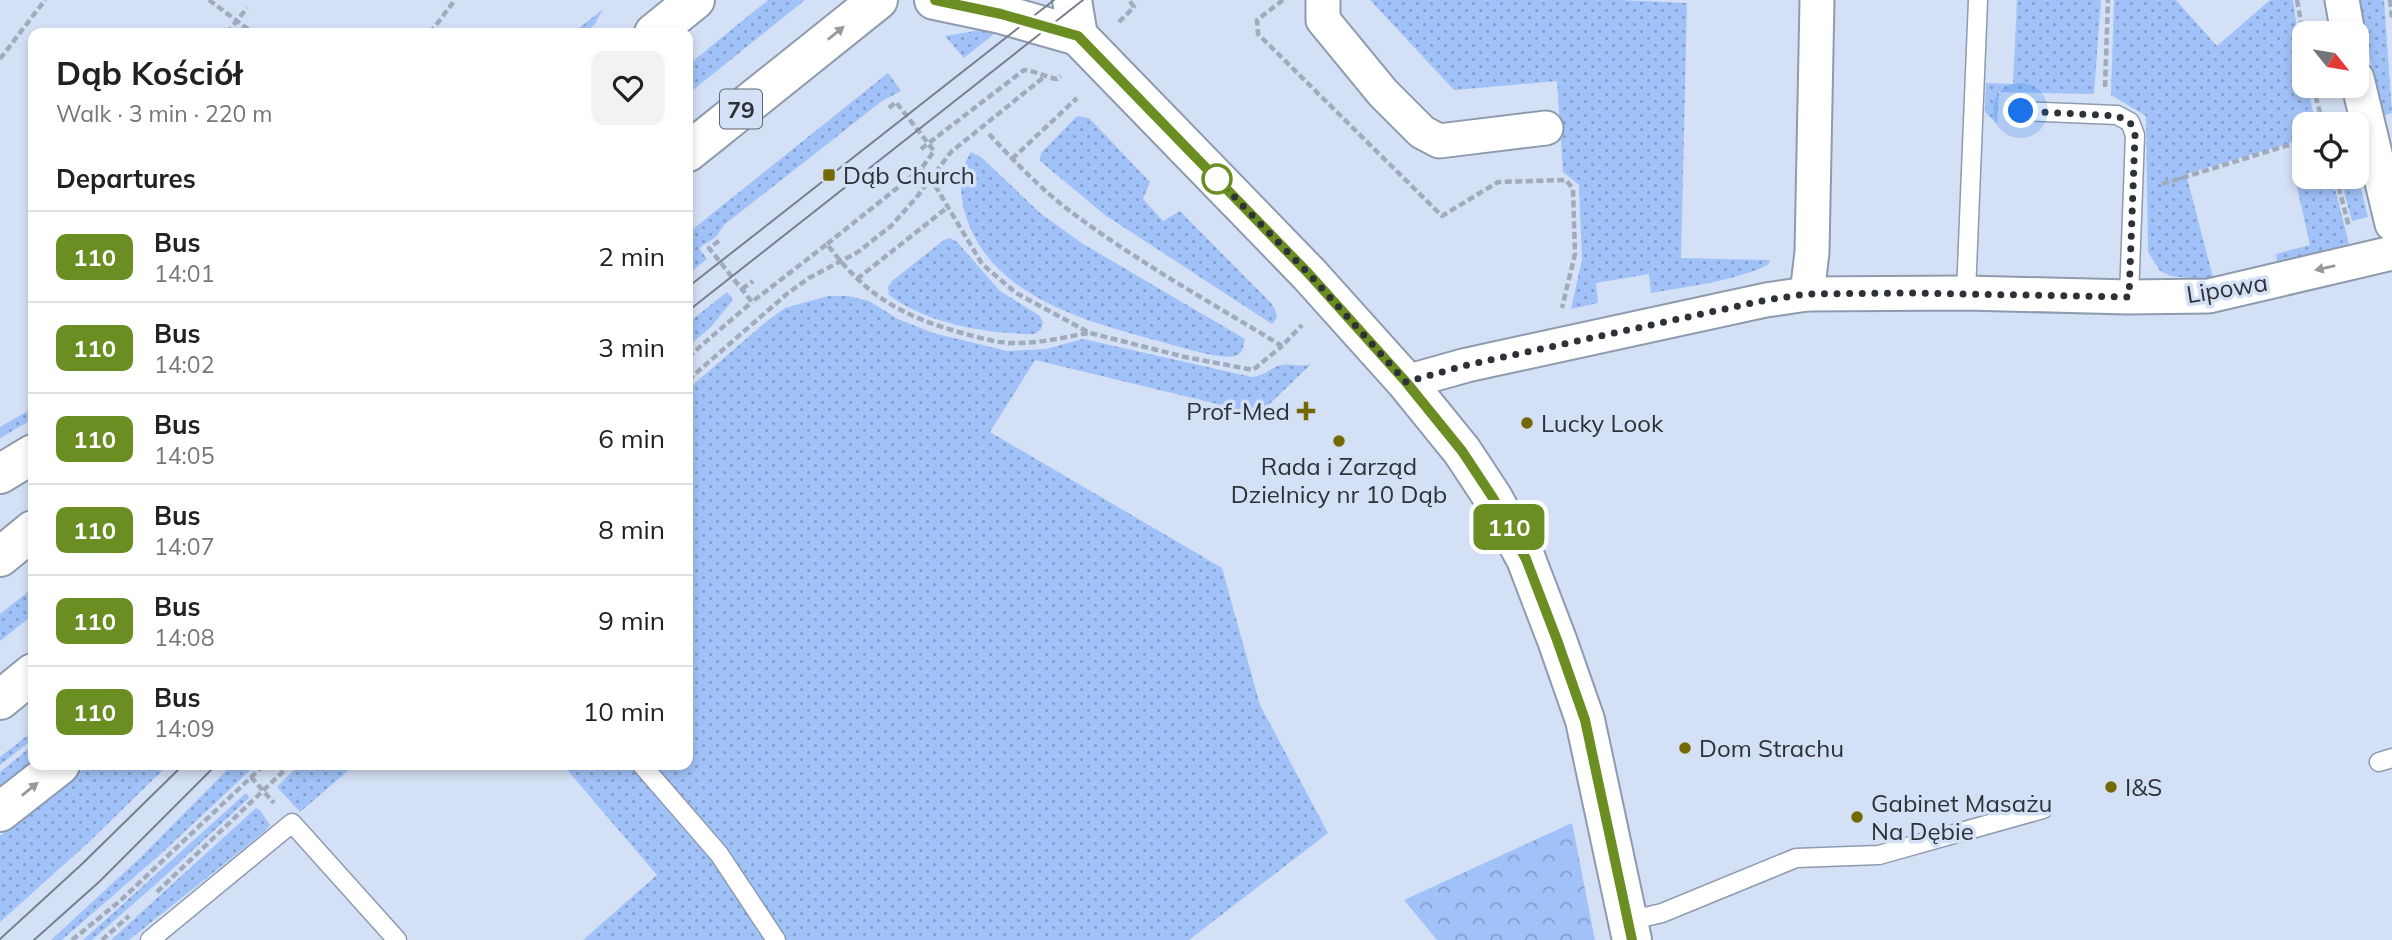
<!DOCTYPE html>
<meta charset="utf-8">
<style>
body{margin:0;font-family:Mulish,sans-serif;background:#f2f2f2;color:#202124;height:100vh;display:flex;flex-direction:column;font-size:26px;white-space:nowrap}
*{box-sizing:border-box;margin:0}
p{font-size:23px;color:#757577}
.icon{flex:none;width:38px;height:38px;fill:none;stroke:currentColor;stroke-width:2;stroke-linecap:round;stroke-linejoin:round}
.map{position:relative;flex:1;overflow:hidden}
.drawer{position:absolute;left:28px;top:28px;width:665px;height:742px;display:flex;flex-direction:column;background:#fff;border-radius:14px;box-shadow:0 4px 10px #0003}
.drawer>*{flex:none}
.badge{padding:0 14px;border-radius:10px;font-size:24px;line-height:46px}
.needle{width:46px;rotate:120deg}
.controls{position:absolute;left:2292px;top:21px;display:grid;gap:14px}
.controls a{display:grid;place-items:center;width:77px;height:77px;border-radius:14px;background:#fff;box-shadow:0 4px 10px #0003;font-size:35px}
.you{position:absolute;width:35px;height:35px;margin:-18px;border:5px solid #fff;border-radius:50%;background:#1a73e8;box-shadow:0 0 0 10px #1a73e833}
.map>.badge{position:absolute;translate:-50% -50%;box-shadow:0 0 0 4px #fff}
h2{padding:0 28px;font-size:26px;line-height:63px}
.round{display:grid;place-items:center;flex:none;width:74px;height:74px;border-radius:14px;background:#f2f2f2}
.head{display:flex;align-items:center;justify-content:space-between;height:119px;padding:0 28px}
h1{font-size:33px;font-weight:700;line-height:52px}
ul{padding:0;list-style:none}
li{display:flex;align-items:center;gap:21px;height:91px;padding:0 28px;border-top:2px solid #e0e0e0}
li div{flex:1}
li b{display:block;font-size:26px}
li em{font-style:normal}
li .badge{min-width:77px;font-weight:700;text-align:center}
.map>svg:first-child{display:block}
</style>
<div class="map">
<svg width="2392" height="940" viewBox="0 0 2392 940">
<defs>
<pattern id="grass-dots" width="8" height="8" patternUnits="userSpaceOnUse" patternTransform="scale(1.75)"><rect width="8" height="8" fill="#a1c2f8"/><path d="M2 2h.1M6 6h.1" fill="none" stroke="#849eca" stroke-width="1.8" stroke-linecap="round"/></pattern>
<pattern id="park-crowns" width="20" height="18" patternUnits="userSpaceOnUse" patternTransform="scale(1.75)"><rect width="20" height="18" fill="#a1c2f8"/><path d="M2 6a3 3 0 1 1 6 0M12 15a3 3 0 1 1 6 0" fill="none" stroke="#849eca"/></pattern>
</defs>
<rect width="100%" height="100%" fill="#d4e0f5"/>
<g fill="url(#grass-dots)">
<polygon points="768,0 805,0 688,94 688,65"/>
<path d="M1370 0H1620L1687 3 1681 258 1770 260 1768 265C1731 282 1690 286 1651 293L1649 274 1596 283 1598 303 1571 309 1582 260 1579 185 1563 172 1557 81 1454 90Z"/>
<polygon points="2017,0 2101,0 2094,94 1999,92 1997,124 1985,112 1986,83 2013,84"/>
<polygon points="2114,0 2176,0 2217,46 2270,0 2293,0 2305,86 2307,86 2316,124 2305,124 2305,136 2287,144 2186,174 2213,277 2277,261 2276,254 2310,245 2294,174 2303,170 2297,149 2305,147 2305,177 2332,177 2349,244 2210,280 2171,276 2160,271 2148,252 2146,116 2111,95"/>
<polygon points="2359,0 2384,0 2392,113 2381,116"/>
<polygon points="603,9 595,24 584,33 573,33"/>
<polygon points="981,30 999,30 964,58 945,36"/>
<polygon points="888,73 901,91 882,101 724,225 716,237 699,248 707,259 688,274 688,233"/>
<polygon points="1077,116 1089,118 1150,182 1143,199 1163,221 1180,211 1271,303 1275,309 1277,318 1272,324 1105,215 1040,161 1041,153"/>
<path d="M971 152 981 157 1040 213 1083 244 1245 339C1243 346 1243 354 1235 356 1221 360 1177 346 1162 342 1088 322 989 297 965 213 959 192 959 170 971 152Z"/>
<polygon points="2357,174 2368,217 2352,221 2340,177 2357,177"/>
<path d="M950 238 957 242 1000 291 1040 316 1043 323 1041 329 1035 334C987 334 928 324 889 295L888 287 892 281 944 240Z"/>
<polygon points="727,292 733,300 710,328 688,346 688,323"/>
<path d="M828 296H848L869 301 898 319 933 333 1007 351 1046 349 1083 339 1252 377C1267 375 1271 366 1283 365 1294 363 1299 368 1311 364L1259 414 1035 360 990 432 1222 568 1260 705 1328 833 1189 940H583L657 875 563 765H688V389L767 321 785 308Z"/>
<polygon points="33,408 33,419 0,438 0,427"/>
<polygon points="33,588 33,615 0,641 0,614"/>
<polygon points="33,731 33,739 0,765 0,757"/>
<polygon points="33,745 33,762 0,789 0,772"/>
<polygon points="88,765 168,765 87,844 0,922 0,836"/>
<polygon points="232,765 256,765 164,851 62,940 51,940 141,857"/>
<polygon points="299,765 355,765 300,812 277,787"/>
<polygon points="246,793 249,797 248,799 165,876 92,940 83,940"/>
<polygon points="256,808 260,810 270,825 264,832 129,940 111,940"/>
</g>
<polygon fill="url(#park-crowns)" points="1572,823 1595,940 1437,940 1404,900"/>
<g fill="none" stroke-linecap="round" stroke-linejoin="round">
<g stroke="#8e9aad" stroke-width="21">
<g id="service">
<polyline points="2021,111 2117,115 2130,122 2135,135 2129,297"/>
<polyline points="1966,293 1978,0"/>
<polyline points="2379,762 2392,758"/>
<polyline points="642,765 719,854 776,940"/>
<polyline points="1628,921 1662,913 1796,858 1879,855 2043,809"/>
<polyline points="150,940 292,823 397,940"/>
</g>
</g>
<g stroke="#8e9aad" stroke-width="37">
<g id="minor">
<polyline points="1323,0 1323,20 1383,93 1422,132 1439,141 1546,128"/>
<polyline points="2342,0 2348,33"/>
<polyline points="2357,78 2392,224"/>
<polyline points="1807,294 1812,252 1817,0"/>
<polyline points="1406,382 1467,365 1766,300 1807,294 1966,293 2129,297 2209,296 2392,253"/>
</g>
</g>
<g stroke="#8e9aad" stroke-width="42">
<polyline id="tertiary" points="1072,0 1078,36 1309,274 1406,382 1462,451 1493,498 1526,559 1557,640 1585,720 1632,940"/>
</g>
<g stroke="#8e9aad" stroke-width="42">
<g id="secondary">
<polyline points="0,474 33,454"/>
<polyline points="0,812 60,765"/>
</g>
</g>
<g stroke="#8e9aad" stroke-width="42">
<g id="primary">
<polyline points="934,0 1001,14 1078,36"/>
<polyline points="654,33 695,0"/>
<polyline points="688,152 878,0"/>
<polyline points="0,557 33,530"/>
<polyline points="0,700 33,673"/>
</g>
</g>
<g stroke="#a1abbb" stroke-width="4.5" stroke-dasharray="7 3.5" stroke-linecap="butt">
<polyline points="209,0 253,33"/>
<polyline points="1283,0 1257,20 1258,34 1442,216 1498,182 1566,180 1573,189 1575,254 1562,308"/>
<polyline points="2297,0 2305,44"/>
<polyline points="2390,0 2392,18"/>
<polyline points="1119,22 1134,7 1129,0"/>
<polyline points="227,33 247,8"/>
<polyline points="430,33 455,0"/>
<polyline points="0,59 45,0"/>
<polyline points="2313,86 2323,124"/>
<polyline points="2105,87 2108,0"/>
<polyline points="889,108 896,102 934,151 921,169 930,177 982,264 1016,293 1090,333 1185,357 1253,370 1282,346"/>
<path d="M989 134C1013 160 1038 186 1066 208 1134 260 1210 302 1282 346L1302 325"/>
<path d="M921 149 1024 70C1036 71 1045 77 1057 79L1061 76"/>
<polyline points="1012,159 1077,98"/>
<polyline points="2336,177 2349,227"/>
<polyline points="2162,184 2305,140"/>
<path d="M719 241 709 248 752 302 827 244C865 295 901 316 962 333 977 337 994 342 1009 343 1036 344 1062 338 1088 333"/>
<polyline points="827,244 921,169"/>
<polyline points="857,279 948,207"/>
<polyline points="742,289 753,281"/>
<polyline points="688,357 752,302"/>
<polyline points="688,380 788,293 809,278 858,252 891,226 916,198 951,152 1044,77"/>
<polyline points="251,777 274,803"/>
<polyline points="157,892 290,765"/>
<polyline points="72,940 120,901 264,765"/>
<polyline points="102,940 129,916"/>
</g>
<use href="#service" stroke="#fff" stroke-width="18"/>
<use href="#minor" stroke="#fff" stroke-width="33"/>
<use href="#tertiary" stroke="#fff" stroke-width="38"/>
<use href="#secondary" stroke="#fff" stroke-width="38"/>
<use href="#primary" stroke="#fff" stroke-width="38"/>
<g stroke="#777f8c" stroke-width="2">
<polyline points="688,287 1054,0"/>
<polyline points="688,311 1083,0"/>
<polyline points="0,939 82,864 183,765"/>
<polyline points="34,940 99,882 216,765"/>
</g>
</g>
<defs><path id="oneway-solid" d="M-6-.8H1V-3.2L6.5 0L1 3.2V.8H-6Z" transform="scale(1.75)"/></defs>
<g fill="#96989c">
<use href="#oneway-solid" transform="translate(836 33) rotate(-39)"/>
<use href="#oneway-solid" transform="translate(2325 268) rotate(167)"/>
<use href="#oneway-solid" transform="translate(30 789) rotate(-39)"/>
</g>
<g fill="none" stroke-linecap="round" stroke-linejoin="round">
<g stroke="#fff" stroke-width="16">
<polyline id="line" points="935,0 1001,14 1078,36 1309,274 1406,382 1462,451 1493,498 1526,559 1557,640 1585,720 1632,940"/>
</g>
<use href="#line" stroke="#6b8e23" stroke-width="10"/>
<polyline stroke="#2d3239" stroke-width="7" stroke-dasharray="0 12.6" points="1217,179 1309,274 1406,382 1467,365 1766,300 1807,294 1913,293 2129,297 2135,135 2130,122 2117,116 2021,111"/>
</g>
<g fill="#746800" stroke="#d4e0f5" stroke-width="2.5">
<rect x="822" y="168" width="14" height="14" rx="3.5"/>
<path d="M1302.5 400.5h7v7h7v7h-7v7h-7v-7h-7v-7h7z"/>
<circle cx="1527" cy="423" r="7"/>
<circle cx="1339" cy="441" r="7"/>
<circle cx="1685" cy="748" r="7"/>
<circle cx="2111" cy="787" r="7"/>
<circle cx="1857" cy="817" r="7"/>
</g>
<circle fill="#fff" stroke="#6b8e23" stroke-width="3.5" cx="1217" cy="179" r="14"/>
<g text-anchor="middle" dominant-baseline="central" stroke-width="7" stroke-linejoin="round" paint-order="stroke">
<rect fill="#d4e0f5" stroke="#5f6671" stroke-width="2" x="720" y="89.5" width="42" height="39" rx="5"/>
<g font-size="23" font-weight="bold" fill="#2d3239">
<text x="741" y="109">79</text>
</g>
<g font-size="24" fill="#2d3239" stroke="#d4e0f5" text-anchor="start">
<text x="843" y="175">Dąb Church</text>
<text x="1290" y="411" text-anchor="end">Prof-Med</text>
<text x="1541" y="423">Lucky Look</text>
<text x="1339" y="466" text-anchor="middle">Rada i Zarząd<tspan x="1339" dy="28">Dzielnicy nr 10 Dąb</tspan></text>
<text x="1699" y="748">Dom Strachu</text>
<text x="2125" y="787">I&amp;S</text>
<text x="1871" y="803">Gabinet Masażu<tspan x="1871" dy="28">Na Dębie</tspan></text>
</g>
<g font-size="24" fill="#2d3239" stroke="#d4e0f5">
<text transform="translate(2227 288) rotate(-9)">Lipowa</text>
</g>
</g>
</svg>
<div class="controls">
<a><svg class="needle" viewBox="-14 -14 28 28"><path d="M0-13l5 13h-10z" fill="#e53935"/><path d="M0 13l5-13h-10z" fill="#757577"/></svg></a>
<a><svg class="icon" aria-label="locate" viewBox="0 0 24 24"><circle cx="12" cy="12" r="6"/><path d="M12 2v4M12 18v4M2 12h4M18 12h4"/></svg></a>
</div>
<div class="you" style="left:2021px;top:111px"></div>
<b class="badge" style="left:1509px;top:527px;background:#6b8e23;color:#fff">110</b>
<section class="drawer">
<div class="head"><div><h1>Dąb Kościół</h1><p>Walk · 3 min · 220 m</p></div><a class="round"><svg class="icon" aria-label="heart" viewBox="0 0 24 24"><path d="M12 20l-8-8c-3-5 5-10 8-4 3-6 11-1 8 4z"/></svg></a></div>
<h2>Departures</h2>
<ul>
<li><span class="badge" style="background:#6b8e23;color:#fff">110</span><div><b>Bus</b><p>14:01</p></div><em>2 min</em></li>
<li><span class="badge" style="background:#6b8e23;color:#fff">110</span><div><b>Bus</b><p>14:02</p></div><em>3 min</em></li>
<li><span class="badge" style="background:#6b8e23;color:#fff">110</span><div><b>Bus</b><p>14:05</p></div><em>6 min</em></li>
<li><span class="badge" style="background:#6b8e23;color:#fff">110</span><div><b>Bus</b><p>14:07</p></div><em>8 min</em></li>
<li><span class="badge" style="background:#6b8e23;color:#fff">110</span><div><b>Bus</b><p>14:08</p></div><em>9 min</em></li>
<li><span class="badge" style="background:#6b8e23;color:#fff">110</span><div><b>Bus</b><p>14:09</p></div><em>10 min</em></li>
</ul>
</section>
</div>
